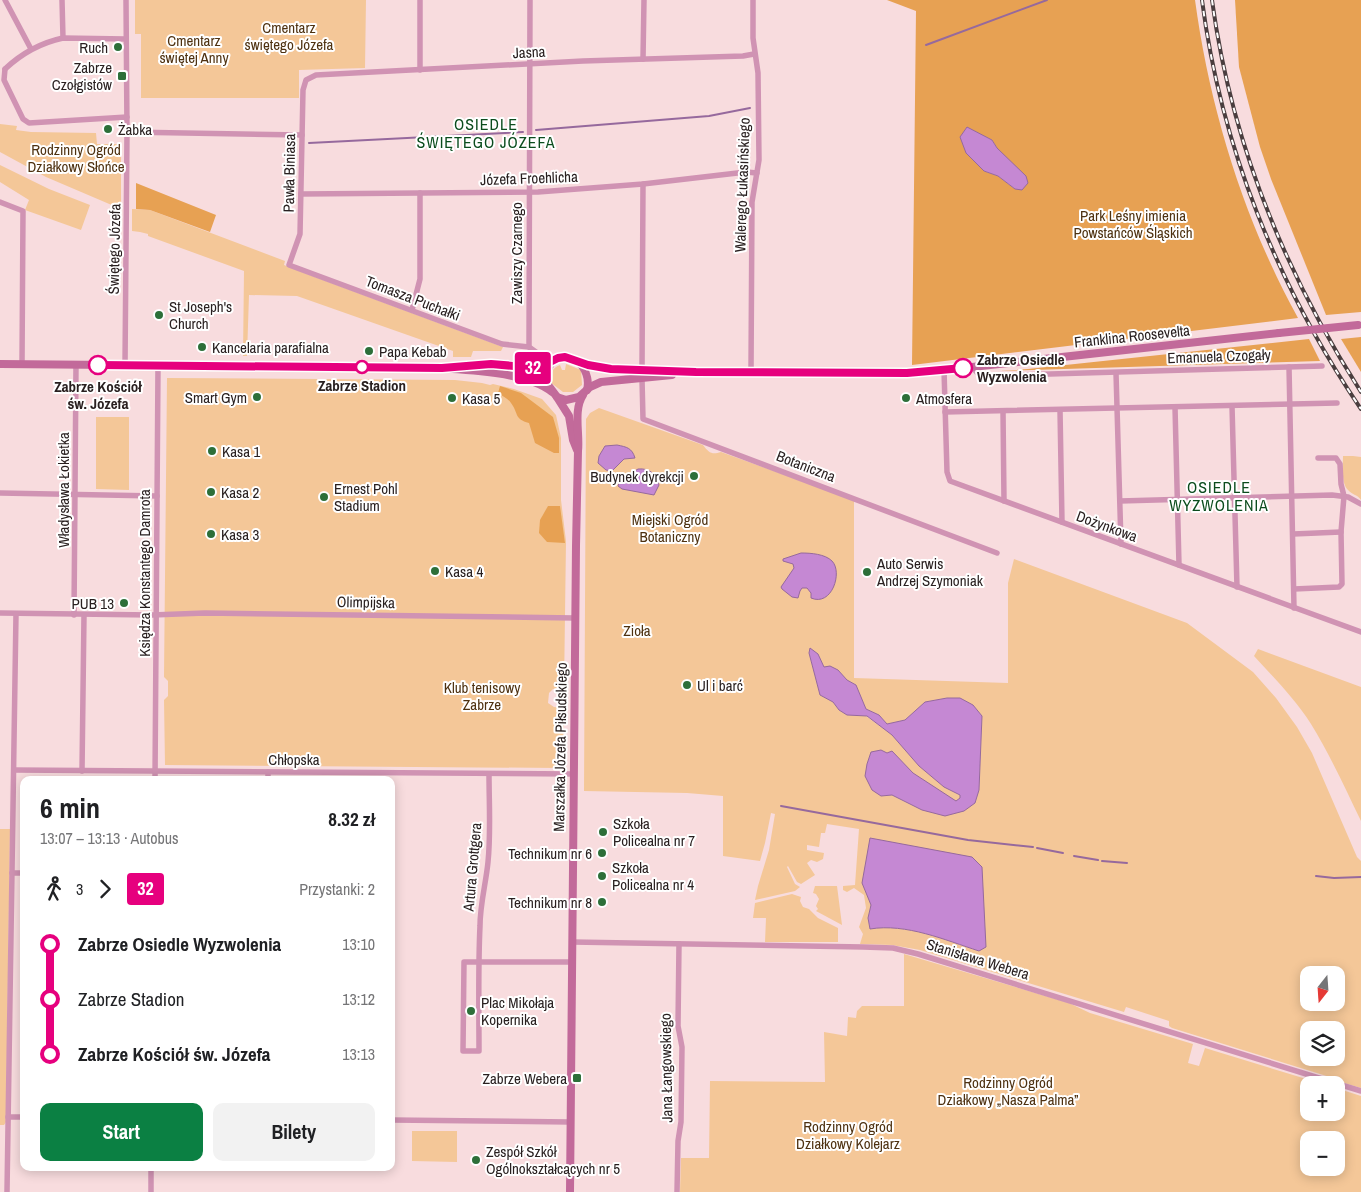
<!DOCTYPE html>
<html lang="pl">
<meta charset="utf-8">
<style>
body{margin:0;font-family:"Archivo Narrow",sans-serif;background:#f2f2f2;color:#202124;height:100vh;display:flex;flex-direction:column;font-size:19px;white-space:nowrap}
*{box-sizing:border-box;margin:0}
p{font-size:16px;color:#757577}
.icon{flex:none;width:28px;height:28px;fill:none;stroke:currentColor;stroke-width:2;stroke-linecap:round;stroke-linejoin:round}
.map{position:relative;flex:1;overflow:hidden}
.drawer{position:absolute;left:20px;top:776px;width:375px;height:395px;display:flex;flex-direction:column;background:#fff;border-radius:10px;box-shadow:0 2px 12px #0003}
.drawer>*{flex:none}
.badge{padding:0 10px;border-radius:4px;font-size:18px;line-height:32px}
.needle{width:32px;rotate:197deg}
.controls{position:absolute;left:1300px;top:966px;display:grid;gap:10px}
.controls a{display:grid;place-items:center;width:45px;height:45px;border-radius:10px;background:#fff;box-shadow:0 2px 12px #0003;font-size:25px}
.map>.badge{position:absolute;translate:-50% -50%;box-shadow:0 0 0 2px #fff}
.legs{display:flex;align-items:center;gap:8px;height:55px;padding:0 20px;font-size:16px}
.legs p{margin-inline-start:auto}
.headline{display:flex;align-items:center;justify-content:space-between;height:85px;padding:0 20px}
h1{font-size:28px;font-weight:700;line-height:38px}
.cta{display:flex;gap:10px;margin-top:auto;padding:10px 20px}
.cta a{flex:1;height:58px;border-radius:10px;background:#0b8043;color:#fff;font-size:20px;font-weight:700;line-height:58px;text-align:center}
.cta a+a{background:#f2f2f2;color:#202124}
ul{padding:0 20px;list-style:none}
li{display:flex;align-items:center;gap:18px;height:55px;font-size:19px}
li i{display:grid;place-items:center;width:8px;height:100%;margin:0 6px;background:currentColor}
li i::after{content:'';width:12px;height:12px;margin:-6px;border:4px solid;border-radius:50%;background:#fff}
li p{margin-inline-start:auto}
li:first-child i{background:linear-gradient(#0000 50%,currentColor 0)}
li:last-child i{background:linear-gradient(currentColor 50%,#0000 0)}
.map>svg:first-child{display:block}
</style>
<div class="map">
<svg width="1361" height="1192" viewBox="0 0 1361 1192">
<rect width="100%" height="100%" fill="#f8dcde"/>
<g fill="#f4c798" fill-rule="evenodd">
<polygon points="135,0 366,0 365,68 299,70 299,98 141,98 141,34 135,34"/>
<polygon points="0,124 17,126 16,130 31,132 96,133 97,144 117,144 117,149 121,150 121,209 46,177 0,152"/>
<polygon points="0,165 49,189 90,205 81,230 25,210 29,200 0,182"/>
<polygon points="132,209 150,210 285,261 284,265 315,277 503,347 501,351 473,351 471,357 453,357 453,351 297,296 249,295 247,356 243,356 244,271 148,236 148,234 140,232 132,231"/>
<path d="M566 364 581 370 582 385 573 392H563L550 382C550 374 552 368 560 365L562 370H565Z"/>
<polygon points="167,378 455,380 482,383 490,385 493,384 514,389 542,399 556,415 561,438 561,500 566,541 564,688 553,689 549,693 548,703 554,707 564,708 563,764 560,765 559,768 165,765 164,700 168,696 168,681 164,677"/>
<path d="M599 408 703 445C709 453 712 455 721 452L854 500V678L1008 683V583L1014 559 1187 623 1253 672 1276 698 1297 727 1312 753 1357 857 1361 861V1088L1341 1082V1078L1336 1076 1333 1078 1172 1028 1169 1026V1021L1126 1007 1124 1012 920 950 892 945 860 944 863 934 859 927 866 908 864 895 854 888 847 892 843 890V886L855 885 859 829 827 824 825 833H821L819 847 807 845V850L824 853 823 859 817 862 811 860 807 863 815 875 801 884 797 882 788 866 787 867 795 884 800 887 795 891 755 900 758 886 769 850 775 814 771 813 765 843 760 861 723 856V796L687 793 584 791 586 419 590 413ZM809 653 818 654 824 667 838 670 847 680 856 685 866 709 879 715 887 724 905 720 925 702 947 698H959L973 705 982 716 979 790 975 803 922 810 892 795 881 796 892 751 913 773 956 802 960 798V795L944 787 919 766 892 735 866 716 847 715 839 710 833 702 820 695ZM870 838 892 843 979 951C945 940 906 923 870 929L868 918 872 905ZM1309 975H1336V1002H1309ZM1309 1030H1336V1058H1309Z"/>
<polygon points="96,417 129,417 129,490 96,489"/>
<path d="M1343 456H1353L1361 457V500C1357 494 1352 495 1348 490 1341 483 1343 466 1343 456Z"/>
<path d="M1258 649 1361 687V821C1345 788 1330 755 1311 724 1295 699 1274 678 1254 656Z"/>
<polygon points="0,829 10,829 6,1122 4,1125 0,1125"/>
<polygon points="815,886 837,886 842,925 816,911 818,909 816,906 819,899 816,894 813,893"/>
<polygon points="792,894 801,897 800,901 803,907 809,909 818,918 838,928 838,942 765,942 766,918 753,918 755,903"/>
<path d="M904 954 1069 1003 1090 1013 1193 1044 1188 1063 1199 1066 1205 1048 1326 1085H1309V1112H1336V1088L1361 1096V1192H680L681 1158H709L710 1081 825 1082 824 1032 847 1036 848 1017 856 1018 857 1011 862 1006H904ZM1309 1140H1336V1168H1309Z"/>
<polygon points="412,1131 457,1131 457,1162 412,1161"/>
</g>
<g fill="#e7a153" fill-rule="evenodd">
<path d="M887 0H1195C1210 110 1244 220 1298 318L912 365 916 11ZM981 135 992 140 997 148 1015 189 998 176 984 171Z"/>
<polygon points="1235,0 1361,0 1361,312 1326,315 1271,179 1260,147 1239,67"/>
<polygon points="136,183 216,215 210,232 150,210 136,209"/>
<polygon points="1361,337 1361,372 1341,339"/>
<polygon points="1309,339 1320,361 1000,371 1028,369"/>
<path d="M500 386 521 393 553 417 559 438V453H554L535 443 529 423C514 419 519 414 511 403 509 399 502 396 498 393Z"/>
<polygon points="548,506 560,506 565,543 547,542 539,533 540,520"/>
</g>
<g fill="#c588d3" stroke="#96699d">
<polygon points="967,127 992,140 997,148 1026,176 1028,183 1022,190 1015,189 998,176 984,171 966,153 960,137"/>
<path d="M617 445C627 447 632 448 635 458L624 459 612 471 606 470 598 463 599 456 605 446Z"/>
<path d="M638 469C650 468 656 474 659 485L654 495 622 489 618 486 620 480Z"/>
<path d="M801 553C811 553 825 554 832 561 843 572 832 607 811 598V593L807 588H802L800 591 798 598 792 597 782 589 781 587 794 568 793 564 783 561V559Z"/>
<polygon points="810,648 818,654 824,667 830,666 838,670 847,680 856,685 866,709 879,715 887,724 905,720 925,702 947,698 960,698 973,705 982,716 979,790 975,803 964,811 945,816 922,810 892,795 881,796 872,790 865,776 867,764 871,752 881,750 887,753 892,751 913,773 956,801 960,798 960,795 944,787 919,766 892,735 867,716 847,715 839,710 833,702 820,695 809,653"/>
<path d="M870 838 972 857 982 867 986 947 979 951C945 940 906 923 870 929L868 918 871 905 862 883Z"/>
</g>
<g fill="none" stroke-linecap="round" stroke-linejoin="round">
<g stroke="#96699d" stroke-width="2">
<polyline points="926,45 1047,0"/>
<polyline points="536,130 709,116 750,108"/>
<polyline points="309,143 523,132"/>
<polyline points="781,806 968,840 1033,847"/>
<polyline points="1037,848 1063,853"/>
<polyline points="1074,856 1098,860"/>
<polyline points="1102,861 1127,863"/>
<polyline points="1316,876 1334,878 1361,877"/>
</g>
<g stroke="#d093b3" stroke-width="5.5">
<polyline points="5,0 31,49"/>
<polyline points="62,0 63,38"/>
<polyline points="530,0 529,347 536,352"/>
<polyline points="643,59 644,0"/>
<polyline points="5,69 4,80 23,119 29,123 127,117"/>
<path d="M5 69C22 53 40 43 63 38L126 39"/>
<polyline points="420,70 420,0"/>
<polyline points="127,132 302,135"/>
<polyline points="301,194 538,192 643,184 746,172 757,173"/>
<polyline points="0,202 23,211 22,365"/>
<polyline points="412,310 420,279 420,193"/>
<polyline points="529,347 502,344 289,265 300,234 303,90 306,80 316,75 583,61 743,56 754,54"/>
<polyline points="125,366 127,132 126,0"/>
<polyline points="972,367 980,376 1322,366"/>
<polyline points="1289,367 1294,608"/>
<polyline points="642,370 643,184"/>
<polyline points="944,370 947,472 950,481 1361,632"/>
<polyline points="751,372 752,202 759,160 758,73 753,38 753,0"/>
<polyline points="1116,373 1121,544"/>
<polyline points="642,379 643,419 997,553"/>
<polyline points="1232,406 1237,587"/>
<polyline points="1175,407 1179,565"/>
<polyline points="1060,410 1062,522"/>
<polyline points="1003,411 1004,501"/>
<polyline points="945,412 1337,403"/>
<polyline points="0,493 157,496"/>
<polyline points="1120,501 1332,495 1348,497 1361,504"/>
<polyline points="1293,534 1341,532"/>
<polyline points="1294,589 1339,587 1342,584 1341,532 1344,496 1341,484 1340,464 1336,458 1318,458"/>
<polyline points="0,613 152,615 205,613 575,618"/>
<polyline points="74,615 76,365"/>
<polyline points="14,770 574,774"/>
<polyline points="82,771 84,615"/>
<path d="M489 774C489 803 491 833 488 862 486 883 480 904 480 926 478 967 479 1009 479 1051H463L464 962C498 962 533 962 567 962H571"/>
<polyline points="155,780 158,366"/>
<polyline points="268,780 268,772"/>
<polyline points="12,873 24,873"/>
<polyline points="572,942 863,947 893,948 918,954 1361,1091"/>
<polyline points="8,1117 24,1117"/>
<polyline points="391,1120 570,1122"/>
<polyline points="7,1192 16,614"/>
<polyline points="151,1192 151,1168"/>
<polyline points="677,1192 678,1141 681,1122 682,1047 678,1026 679,944"/>
</g>
<g stroke="#c26a9a" stroke-width="8">
<polyline points="577,361 588,365 611,369 696,372 907,373 972,367 1279,333"/>
<polyline points="551,362 546,376 548,385 557,397 566,400 579,397 590,387 601,382 672,375"/>
<path d="M0 364 442 368C472 371 528 372 552 392"/>
<path d="M461 366C476 365 492 363 508 364 517 365 526 368 535 368 545 368 550 360 560 358 579 353 591 374 587 390"/>
<polyline points="557,397 569,416 573,440 577,450"/>
<path d="M570 1192 576 546 578 451C580 434 573 410 583 395"/>
</g>
<g stroke="#4a3e3f" stroke-width="4">
<g id="rail">
<path d="M1202 0C1221 147 1278 287 1361 409"/>
<path d="M1212 0C1231 141 1285 273 1361 392"/>
</g>
</g>
<use href="#rail" stroke="#fff" stroke-width="2" stroke-dasharray="5.5" stroke-linecap="butt"/>
<polyline stroke="#c26a9a" stroke-width="8" points="1279,333 1358,325"/>
</g>
<g fill="none" stroke-linecap="round" stroke-linejoin="round">
<g stroke="#fff" stroke-width="11">
<polyline id="line-1" points="98,365 442,368 491,364 538,368 558,358 565,357 588,365 611,369 696,372 907,373 963,368"/>
</g>
<use href="#line-1" stroke="#e6007e" stroke-width="8"/>
</g>
<g fill="#2d6f39" stroke="#fff" stroke-width="2">
<circle cx="118" cy="47" r="5"/>
<rect x="117" y="71" width="10" height="10" rx="2.5"/>
<circle cx="108" cy="129" r="5"/>
<circle cx="159" cy="315" r="5"/>
<circle cx="202" cy="347" r="5"/>
<circle cx="369" cy="351" r="5"/>
<circle cx="257" cy="397" r="5"/>
<circle cx="452" cy="398" r="5"/>
<circle cx="906" cy="398" r="5"/>
<circle cx="212" cy="451" r="5"/>
<circle cx="694" cy="476" r="5"/>
<circle cx="211" cy="492" r="5"/>
<circle cx="324" cy="497" r="5"/>
<circle cx="211" cy="534" r="5"/>
<circle cx="435" cy="571" r="5"/>
<circle cx="867" cy="572" r="5"/>
<circle cx="124" cy="603" r="5"/>
<circle cx="687" cy="685" r="5"/>
<circle cx="603" cy="832" r="5"/>
<circle cx="602" cy="853" r="5"/>
<circle cx="602" cy="876" r="5"/>
<circle cx="602" cy="902" r="5"/>
<circle cx="471" cy="1011" r="5"/>
<rect x="572" y="1073" width="10" height="10" rx="2.5"/>
<circle cx="476" cy="1160" r="5"/>
</g>
<g fill="#fff" stroke="#e6007e" stroke-width="2.5">
<circle cx="98" cy="365" r="9"/>
<circle cx="362" cy="367" r="6"/>
<circle cx="963" cy="368" r="9"/>
</g>
<g text-anchor="middle" dominant-baseline="central" stroke-width="4" stroke-linejoin="round" paint-order="stroke">
<g font-size="15" fill="#4e3110" stroke="#fff">
<text x="289" y="27">Cmentarz<tspan x="289" dy="17">świętego Józefa</tspan></text>
<text x="194" y="40">Cmentarz<tspan x="194" dy="17">świętej Anny</tspan></text>
<text x="76" y="149">Rodzinny Ogród<tspan x="76" dy="17">Działkowy Słońce</tspan></text>
<text x="1133" y="215">Park Leśny imienia<tspan x="1133" dy="17">Powstańców Śląskich</tspan></text>
<text x="670" y="519">Miejski Ogród<tspan x="670" dy="17">Botaniczny</tspan></text>
<text x="637" y="630">Zioła</text>
<text x="482" y="687">Klub tenisowy<tspan x="482" dy="17">Zabrze</tspan></text>
<text x="1008" y="1082">Rodzinny Ogród<tspan x="1008" dy="17">Działkowy „Nasza Palma”</tspan></text>
<text x="848" y="1126">Rodzinny Ogród<tspan x="848" dy="17">Działkowy Kolejarz</tspan></text>
</g>
<g font-size="15" fill="#292020" stroke="#fff" text-anchor="start">
<text x="108" y="47" text-anchor="end">Ruch</text>
<text x="112" y="67" text-anchor="end">Zabrze<tspan x="112" dy="17">Czołgistów</tspan></text>
<text x="118" y="129">Żabka</text>
<text x="169" y="306">St Joseph's<tspan x="169" dy="17">Church</tspan></text>
<text x="212" y="347">Kancelaria parafialna</text>
<text x="379" y="351">Papa Kebab</text>
<text x="247" y="397" text-anchor="end">Smart Gym</text>
<text x="462" y="398">Kasa 5</text>
<text x="916" y="398">Atmosfera</text>
<text x="222" y="451">Kasa 1</text>
<text x="684" y="476" text-anchor="end">Budynek dyrekcji</text>
<text x="334" y="488">Ernest Pohl<tspan x="334" dy="17">Stadium</tspan></text>
<text x="221" y="492">Kasa 2</text>
<text x="221" y="534">Kasa 3</text>
<text x="877" y="563">Auto Serwis<tspan x="877" dy="17">Andrzej Szymoniak</tspan></text>
<text x="445" y="571">Kasa 4</text>
<text x="114" y="603" text-anchor="end">PUB 13</text>
<text x="697" y="685">Ul i barć</text>
<text x="613" y="823">Szkoła<tspan x="613" dy="17">Policealna nr 7</tspan></text>
<text x="592" y="853" text-anchor="end">Technikum nr 6</text>
<text x="612" y="867">Szkoła<tspan x="612" dy="17">Policealna nr 4</tspan></text>
<text x="592" y="902" text-anchor="end">Technikum nr 8</text>
<text x="481" y="1002">Plac Mikołaja<tspan x="481" dy="17">Kopernika</tspan></text>
<text x="567" y="1078" text-anchor="end">Zabrze Webera</text>
<text x="486" y="1151">Zespół Szkół<tspan x="486" dy="17">Ogólnokształcących nr 5</tspan></text>
</g>
<g font-size="15" fill="#292020" stroke="#fff">
<text transform="translate(529 52) rotate(-3)">Jasna</text>
<text transform="translate(289 173) rotate(-89)">Pawła Biniasa</text>
<text transform="translate(529 178) rotate(-2)">Józefa Froehlicha</text>
<text transform="translate(742 185) rotate(-88)">Walerego Łukasińskiego</text>
<text transform="translate(114 249) rotate(-89)">Świętego Józefa</text>
<text transform="translate(516 253) rotate(-90)">Zawiszy Czarnego</text>
<text transform="translate(413 298) rotate(21)">Tomasza Puchałki</text>
<text transform="translate(1132 336) rotate(-6)">Franklina Roosevelta</text>
<text transform="translate(1219 356) rotate(-2)">Emanuela Czogały</text>
<text transform="translate(806 466) rotate(21)">Botaniczna</text>
<text transform="translate(63 490) rotate(-90)">Władysława Łokietka</text>
<text transform="translate(1107 526) rotate(20)">Dożynkowa</text>
<text transform="translate(144 573) rotate(-90)">Księdza Konstantego Damrota</text>
<text transform="translate(366 602) rotate(1)">Olimpijska</text>
<text transform="translate(560 747) rotate(-89)">Marszałka Józefa Piłsudskiego</text>
<text x="294" y="759">Chłopska</text>
<text transform="translate(472 867) rotate(-85)">Artura Grottgera</text>
<text transform="translate(978 959) rotate(17)">Stanisława Webera</text>
<text transform="translate(666 1068) rotate(-91)">Jana Łangowskiego</text>
</g>
<g font-size="15" font-weight="bold" fill="#292020" stroke="#fff">
<text x="977" y="359" text-anchor="start">Zabrze Osiedle<tspan x="977" dy="17">Wyzwolenia</tspan></text>
<text x="362" y="385">Zabrze Stadion</text>
<text x="98" y="386">Zabrze Kościół<tspan x="98" dy="17">św. Józefa</tspan></text>
</g>
<g font-size="16" letter-spacing="1" fill="#0b4c1d" stroke="#fff">
<text x="486" y="124">OSIEDLE<tspan x="486" dy="18">ŚWIĘTEGO JÓZEFA</tspan></text>
<text x="1219" y="487">OSIEDLE<tspan x="1219" dy="18">WYZWOLENIA</tspan></text>
</g>
</g>
</svg>
<div class="controls">
<a><svg class="needle" viewBox="-14 -14 28 28"><path d="M0-13l5 13h-10z" fill="#e53935"/><path d="M0 13l5-13h-10z" fill="#757577"/></svg></a>
<a><svg class="icon" aria-label="layers" viewBox="0 0 24 24"><path d="M12 4l9 5-9 5-9-5zM3 14l9 5 9-5"/></svg></a>
<a>+</a>
<a>−</a>
</div>
<b class="badge" style="left:533px;top:368px;background:#e6007e;color:#fff">32</b>
<section class="drawer">
<div class="headline"><div><h1>6 min</h1><p>13:07 – 13:13 · Autobus</p></div><b>8.32 zł</b></div>
<div class="legs"><svg class="icon" aria-label="walk" viewBox="0 0 24 24"><circle cx="13" cy="4" r="2"/><path d="M13 8l-2 6 4 7M11 14l-3 7M7 12l3-4h3l4 4"/></svg>3<svg class="icon" aria-label="forward" viewBox="0 0 24 24"><path d="M9 5l7 7-7 7"/></svg><b class="badge" style="background:#e6007e;color:#fff">32</b><p>Przystanki: 2</p></div>
<ul>
<li><i style="color:#e6007e"></i><b>Zabrze Osiedle Wyzwolenia</b><p>13:10</p></li>
<li><i style="color:#e6007e"></i><span>Zabrze Stadion</span><p>13:12</p></li>
<li><i style="color:#e6007e"></i><b>Zabrze Kościół św. Józefa</b><p>13:13</p></li>
</ul>
<div class="cta"><a>Start</a><a>Bilety</a></div>
</section>
</div>
